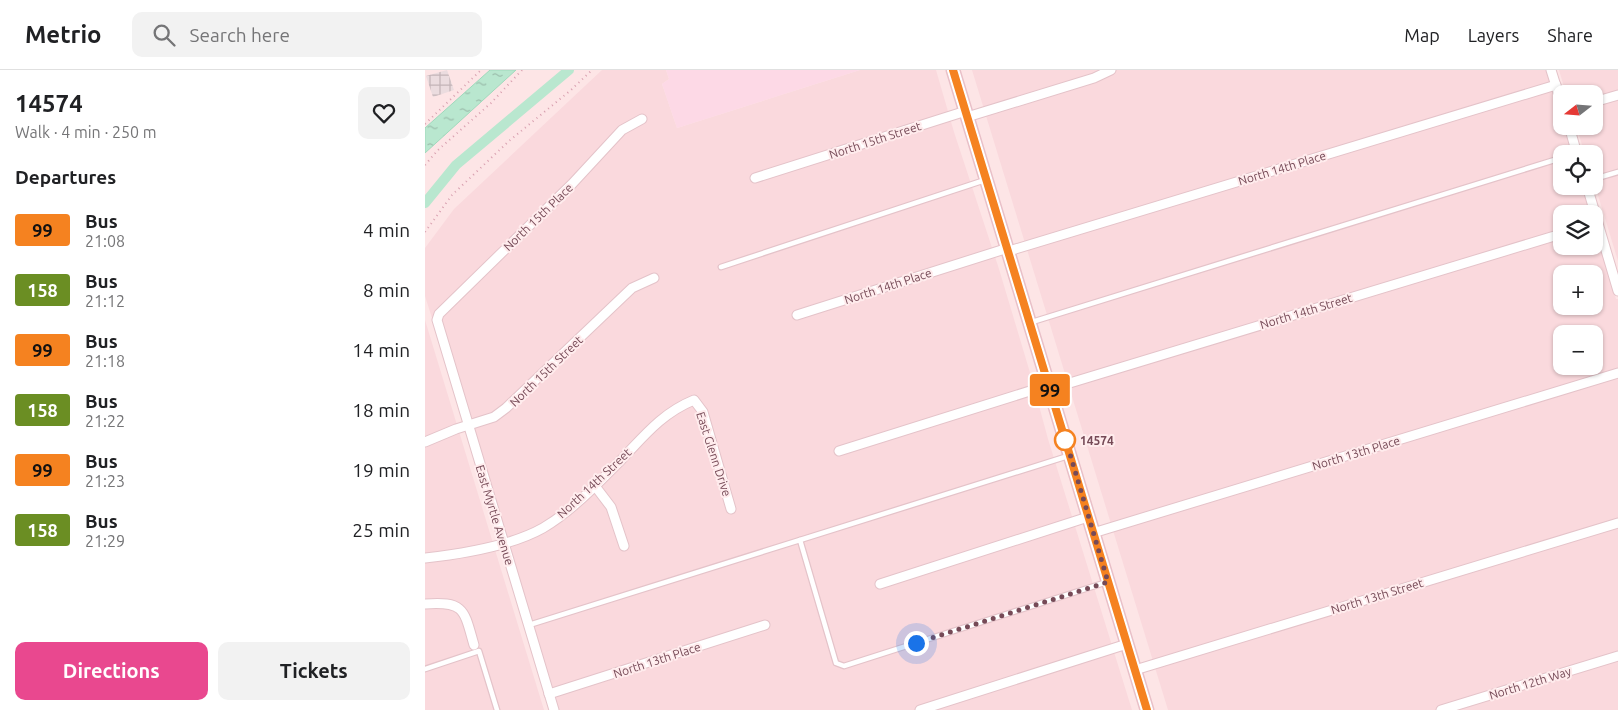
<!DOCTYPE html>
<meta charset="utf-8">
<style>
body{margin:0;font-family:Ubuntu,sans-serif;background:#f2f2f2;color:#202124;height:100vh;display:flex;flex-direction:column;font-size:19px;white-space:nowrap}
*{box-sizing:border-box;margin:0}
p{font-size:16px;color:#757577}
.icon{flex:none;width:28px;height:28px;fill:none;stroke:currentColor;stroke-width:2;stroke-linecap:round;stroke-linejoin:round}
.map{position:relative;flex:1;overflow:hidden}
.panel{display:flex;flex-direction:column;background:#fff;width:425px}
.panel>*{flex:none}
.badge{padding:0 10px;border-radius:4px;font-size:18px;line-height:32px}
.needle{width:32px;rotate:253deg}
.fabs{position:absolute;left:1128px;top:15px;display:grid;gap:10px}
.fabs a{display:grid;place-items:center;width:50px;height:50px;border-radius:10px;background:#fff;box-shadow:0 1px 4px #0004;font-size:25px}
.you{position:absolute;width:25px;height:25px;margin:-12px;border:4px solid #fff;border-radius:50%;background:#1a73e8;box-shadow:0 0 0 8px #1a73e833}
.map>.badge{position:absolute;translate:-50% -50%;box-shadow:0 0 0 2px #fff}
h2{padding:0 15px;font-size:19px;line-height:45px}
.round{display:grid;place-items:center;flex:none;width:52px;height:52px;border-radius:10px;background:#f2f2f2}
.overview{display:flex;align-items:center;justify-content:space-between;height:85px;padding:0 15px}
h1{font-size:24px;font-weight:700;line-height:38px}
.button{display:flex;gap:10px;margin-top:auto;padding:10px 15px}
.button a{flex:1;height:58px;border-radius:10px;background:#e9488f;color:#fff;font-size:20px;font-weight:700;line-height:58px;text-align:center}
.button a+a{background:#f2f2f2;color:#202124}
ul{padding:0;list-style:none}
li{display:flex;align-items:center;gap:15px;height:60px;padding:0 15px}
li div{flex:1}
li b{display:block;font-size:19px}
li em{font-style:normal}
li .badge{min-width:55px;font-weight:700;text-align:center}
header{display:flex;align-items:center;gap:30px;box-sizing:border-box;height:70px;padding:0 25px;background:#fff;border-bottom:1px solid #e0e0e0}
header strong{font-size:24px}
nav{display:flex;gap:28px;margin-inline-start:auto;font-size:18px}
.search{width:350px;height:45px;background:#f2f2f2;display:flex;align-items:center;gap:12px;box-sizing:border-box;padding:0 18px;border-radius:10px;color:#757577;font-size:19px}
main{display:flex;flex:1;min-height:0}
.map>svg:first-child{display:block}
</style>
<header>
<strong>Metrio</strong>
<div class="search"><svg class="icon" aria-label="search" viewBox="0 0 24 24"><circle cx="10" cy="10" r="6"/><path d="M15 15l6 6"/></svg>Search here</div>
<nav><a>Map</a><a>Layers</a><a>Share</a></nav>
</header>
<main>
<section class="panel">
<div class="overview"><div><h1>14574</h1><p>Walk · 4 min · 250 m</p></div><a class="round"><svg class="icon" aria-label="heart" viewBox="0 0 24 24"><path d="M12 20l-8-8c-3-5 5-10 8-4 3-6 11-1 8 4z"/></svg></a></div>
<h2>Departures</h2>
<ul>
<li><span class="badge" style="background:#f58220;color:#111">99</span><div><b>Bus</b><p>21:08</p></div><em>4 min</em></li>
<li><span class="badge" style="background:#6b8e23;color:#fff">158</span><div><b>Bus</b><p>21:12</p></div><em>8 min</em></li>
<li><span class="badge" style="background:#f58220;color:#111">99</span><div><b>Bus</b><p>21:18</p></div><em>14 min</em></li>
<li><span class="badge" style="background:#6b8e23;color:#fff">158</span><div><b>Bus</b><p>21:22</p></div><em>18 min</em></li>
<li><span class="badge" style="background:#f58220;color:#111">99</span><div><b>Bus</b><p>21:23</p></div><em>19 min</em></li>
<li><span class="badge" style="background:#6b8e23;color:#fff">158</span><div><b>Bus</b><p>21:29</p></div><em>25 min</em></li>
</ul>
<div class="button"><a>Directions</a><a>Tickets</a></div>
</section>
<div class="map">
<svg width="1193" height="640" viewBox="0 0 1193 640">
<defs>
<pattern id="industrial-grid" width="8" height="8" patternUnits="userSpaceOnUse" patternTransform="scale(1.25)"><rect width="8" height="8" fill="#ebdcdf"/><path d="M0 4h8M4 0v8" fill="none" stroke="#c3b4b8"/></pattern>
<pattern id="water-ripples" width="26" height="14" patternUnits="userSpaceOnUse" patternTransform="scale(1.25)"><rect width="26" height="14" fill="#b9e7cf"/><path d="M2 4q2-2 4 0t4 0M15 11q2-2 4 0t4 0" fill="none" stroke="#9bbdab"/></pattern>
</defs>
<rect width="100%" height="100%" fill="#fde5e6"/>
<g fill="#fad9dd" fill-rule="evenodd">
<polygon points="177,0 241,0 244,9 237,14 252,58 435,0 511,0 529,62 574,199 606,306 623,369 707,640 131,640 0,226 0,178 29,139"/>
<path d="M547 0H1121L1136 50V56H1138L1147 84H1136V116H1157L1165 144H1136V176H1169V156L1191 229H1193V640H743ZM1136 204H1169V236H1136ZM1136 264H1169V296H1136Z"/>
<polygon points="1134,0 1193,0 1193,191 1169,112 1169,84 1160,84 1151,56 1169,56 1169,24 1141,24"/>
<polygon points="0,250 96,565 119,640 0,640"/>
</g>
<polygon fill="#fdd9e6" points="241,0 435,0 252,58 237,14 244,9"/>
<polygon fill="url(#industrial-grid)" points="22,0 29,20 8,27 1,6"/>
<polygon fill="url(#water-ripples)" stroke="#9fd9bc" points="65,0 91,0 0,83 0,58"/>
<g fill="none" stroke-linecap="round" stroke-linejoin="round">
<polyline stroke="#b9e7cf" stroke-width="10" points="0,133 31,95 144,0"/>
<g stroke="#e4c3c9" stroke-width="7">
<g id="lane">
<polyline points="1169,109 1193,102"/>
<polyline points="296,197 560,110"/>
<polyline points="607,252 1136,88"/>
<polyline points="375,470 643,386"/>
<polyline points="104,555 375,470 411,593 419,596 682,512"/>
<polyline points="0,599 54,581 72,640"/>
</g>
</g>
<g stroke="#e4c3c9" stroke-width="11">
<g id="street">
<polyline points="1126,0 1136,32"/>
<polyline points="1169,32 1193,25"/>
<polyline points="542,47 669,8 686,0"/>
<polyline points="1144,56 1152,84"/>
<polyline points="330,108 541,41"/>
<polyline points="1162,116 1193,221"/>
<polyline points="584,181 1131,15"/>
<polyline points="372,245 583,178"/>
<polyline points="625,319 1136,164"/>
<polyline points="0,372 31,359 69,347 81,338 207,218 229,208"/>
<polyline points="414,381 624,315"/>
<polyline points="170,416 186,437 199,476"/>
<polyline points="668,463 1193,303"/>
<path d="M0 488C36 484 86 476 118 458 147 441 172 414 196 390 219 366 237 343 269 330L278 342 306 439"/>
<polyline points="455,514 663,447"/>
<path d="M0 534C40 531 39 540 49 575"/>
<polyline points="710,600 1193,453"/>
<polyline points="124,624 340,555"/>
<polyline points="129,640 12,250 14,244 147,114 197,60 217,49"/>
<polyline points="495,640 702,574"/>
<polyline points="1016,640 1193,586"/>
</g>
</g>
<g stroke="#e9c0c8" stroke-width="15">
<polyline id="secondary" points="528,0 722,640"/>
</g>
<g stroke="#d89faf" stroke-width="2" stroke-dasharray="1 4" stroke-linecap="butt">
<polyline points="0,54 56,0"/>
<polyline points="0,95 13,80 66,33 97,0"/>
<polyline points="0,162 27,125 84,71 146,20 167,0"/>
</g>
<use href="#lane" stroke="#fff" stroke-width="4.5"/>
<use href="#street" stroke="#fff" stroke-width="9"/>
<use href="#secondary" stroke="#fff" stroke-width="12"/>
</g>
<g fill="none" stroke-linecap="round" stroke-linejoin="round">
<g stroke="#fff" stroke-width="11">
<polyline id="line" points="528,0 722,640"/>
</g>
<use href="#line" stroke="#f58220" stroke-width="8"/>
<polyline stroke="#764a57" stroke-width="5" stroke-dasharray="0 9" points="491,573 683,512 640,367 640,370"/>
</g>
<circle fill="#fff" stroke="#f58220" stroke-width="2.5" cx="640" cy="370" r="10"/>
<g text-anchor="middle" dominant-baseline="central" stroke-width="4" stroke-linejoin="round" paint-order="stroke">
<g font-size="12" fill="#764a57" stroke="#ffeced">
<text transform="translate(450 70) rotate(-18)">North 15th Street</text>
<text transform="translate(857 98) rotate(-17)">North 14th Place</text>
<text transform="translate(113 147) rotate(-44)">North 15th Place</text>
<text transform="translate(463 216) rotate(-18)">North 14th Place</text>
<text transform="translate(881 241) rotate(-17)">North 14th Street</text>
<text transform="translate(121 301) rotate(-44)">North 15th Street</text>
<text transform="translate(931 383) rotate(-17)">North 13th Place</text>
<text transform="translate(289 384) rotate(72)">East Glenn Drive</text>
<text transform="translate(169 413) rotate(-43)">North 14th Street</text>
<text transform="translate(70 445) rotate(73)">East Myrtle Avenue</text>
<text transform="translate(952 526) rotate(-17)">North 13th Street</text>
<text transform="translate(232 590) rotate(-18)">North 13th Place</text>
<text transform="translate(1105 613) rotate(-17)">North 12th Way</text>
</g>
<g font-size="12" font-weight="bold" fill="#764a57" stroke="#ffeced" text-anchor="start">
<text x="655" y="370">14574</text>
</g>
</g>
</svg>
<div class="fabs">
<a><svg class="needle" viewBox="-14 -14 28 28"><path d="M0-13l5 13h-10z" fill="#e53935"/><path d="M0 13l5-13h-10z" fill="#757577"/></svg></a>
<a><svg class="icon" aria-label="locate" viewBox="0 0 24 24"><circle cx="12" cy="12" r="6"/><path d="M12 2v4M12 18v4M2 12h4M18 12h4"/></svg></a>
<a><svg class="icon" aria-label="layers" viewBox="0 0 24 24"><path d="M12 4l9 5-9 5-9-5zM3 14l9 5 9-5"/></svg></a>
<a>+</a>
<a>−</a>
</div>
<div class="you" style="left:491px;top:573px"></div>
<b class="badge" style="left:625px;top:320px;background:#f58220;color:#111">99</b>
</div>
</main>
